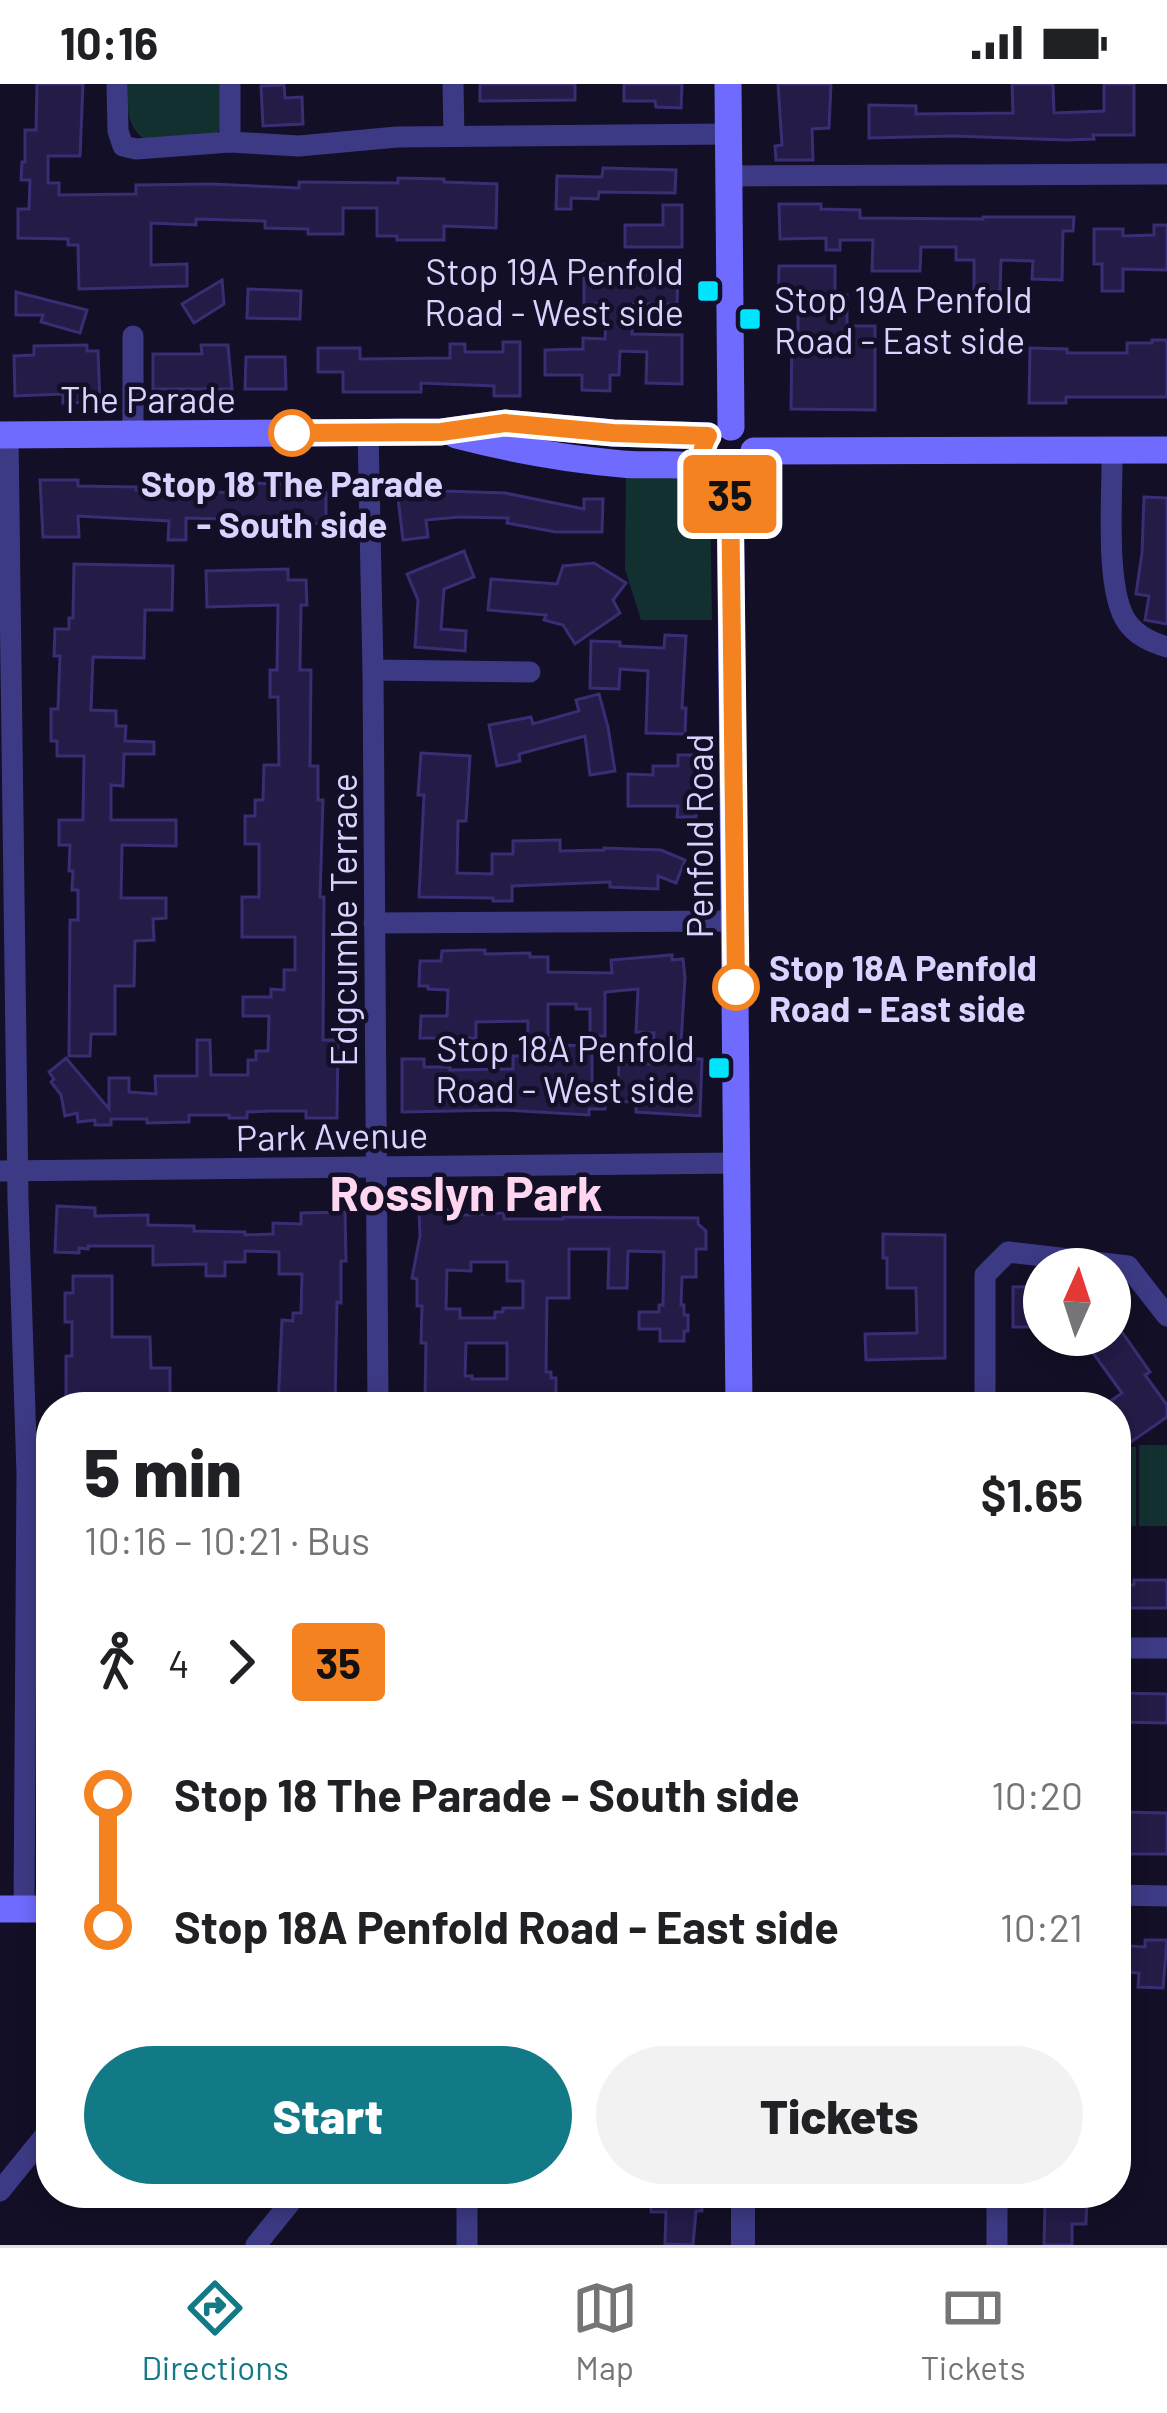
<!DOCTYPE html>
<meta charset="utf-8">
<style>
body{margin:0;font-family:Barlow,sans-serif;background:#f2f2f2;color:#202124;height:100vh;display:flex;flex-direction:column;font-size:45px;white-space:nowrap}
*{box-sizing:border-box;margin:0}
p{font-size:39px;color:#757577}
.icon{flex:none;width:66px;height:66px;fill:none;stroke:currentColor;stroke-width:2;stroke-linecap:round;stroke-linejoin:round}
.map{position:relative;flex:1;overflow:hidden}
.sheet{position:absolute;left:36px;top:1308px;width:1095px;height:816px;display:flex;flex-direction:column;background:#fff;border-radius:48px;box-shadow:0 6px 18px #0003}
.sheet>*{flex:none}
.badge{padding:0 24px;border-radius:9px;font-size:42px;line-height:78px}
.needle{width:78px;rotate:3deg}
.controls{position:absolute;left:1023px;top:1164px;display:grid;gap:24px}
.controls a{display:grid;place-items:center;width:108px;height:108px;border-radius:50%;background:#fff;box-shadow:0 6px 18px #0003;font-size:60px}
.map>.badge{position:absolute;translate:-50% -50%;box-shadow:0 0 0 6px #fff}
.legs{display:flex;align-items:center;gap:18px;height:132px;padding:0 48px;font-size:39px}
.legs p{margin-inline-start:auto}
.overview{display:flex;align-items:center;justify-content:space-between;height:204px;padding:0 48px}
h1{font-size:66px;font-weight:800;line-height:90px}
.action{display:flex;gap:24px;margin-top:auto;padding:24px 48px}
.action a{flex:1;height:138px;border-radius:72px;background:#127987;color:#fff;font-size:48px;font-weight:800;line-height:138px;text-align:center}
.action a+a{background:#f2f2f2;color:#202124}
ul{padding:0 48px;list-style:none}
li{display:flex;align-items:center;gap:42px;height:132px;font-size:45px}
li i{display:grid;place-items:center;width:18px;height:100%;margin:0 15px;background:currentColor}
li i::after{content:'';width:30px;height:30px;margin:-15px;border:9px solid;border-radius:50%;background:#fff}
li p{margin-inline-start:auto}
li:first-child i{background:linear-gradient(#0000 50%,currentColor 0)}
li:last-child i{background:linear-gradient(currentColor 50%,#0000 0)}
.status{display:flex;justify-content:space-between;align-items:center;height:84px;padding:0 60px;background:#fff;direction:ltr}
.status svg{height:33px;fill:currentColor}
.tab-bar{display:flex;justify-content:space-around;align-items:center;height:168px;border-top:3px solid #e0e0e0;background:#fff;font-size:33px;color:#757577}
.tab-bar a{display:grid;justify-items:center;gap:6px}
.tab-bar .on{color:#127987}
.map>svg:first-child{display:block}
</style>
<div class="status"><b>10:16</b><svg viewBox="0 0 49 12"><path d="M0 12V9h3v3zM5 12V6h3v6zM10 12V3h3v9zM15 12V0h3v12zM26 1h20v11H26zM47 4h2v5h-2z"/></svg></div>
<div class="map">
<svg width="1167" height="2161" viewBox="0 0 1167 2161">
<rect width="100%" height="100%" fill="#130f26"/>
<g fill="#12302f">
<path d="M128 0H224V40L217 49 144 55C125 40 128 22 128 0Z"/>
<polygon points="626,394 698,394 710,406 712,536 641,536 625,485"/>
<rect x="1139" y="1361" width="28" height="81"/>
<rect x="1116" y="1363" width="20" height="79"/>
</g>
<g fill="#241b47" stroke="#3b2d73" stroke-width="3" fill-rule="evenodd">
<polygon points="37,0 83,0 80,72 48,72 48,99 59,99 59,111 136,110 136,101 211,100 299,104 299,98 398,99 398,94 444,95 444,98 497,100 496,144 444,142 444,156 397,156 397,152 377,152 377,124 343,124 343,150 308,150 308,145 265,144 265,137 196,135 196,141 151,139 151,181 187,180 187,202 79,205 78,161 68,161 68,155 18,154 18,125 29,125 30,96 21,96 22,78 25,78 25,46 36,46"/>
<polygon points="480,0 575,0 575,16 480,17"/>
<polygon points="624,0 682,0 681,24 656,23 655,17 624,17"/>
<polygon points="778,0 831,0 829,44 812,45 813,76 776,76 775,62 782,61"/>
<polygon points="1012,0 1053,0 1054,29 1104,27 1104,0 1134,0 1134,51 1093,51 1094,55 1066,56 953,52 869,54 869,21 916,22 916,30 1013,29"/>
<polygon points="284,1 285,14 302,13 303,40 263,42 261,2"/>
<polygon points="603,84 676,86 675,109 599,108 598,115 571,114 571,125 556,125 557,92 602,93"/>
<polygon points="779,120 821,120 821,125 860,126 860,134 983,135 983,133 1074,133 1073,147 1063,147 1062,196 1032,195 1033,177 1001,176 1000,207 974,207 974,176 956,176 956,163 921,163 920,187 872,187 873,156 840,156 840,166 826,166 826,154 780,155"/>
<polygon points="663,121 682,121 682,163 625,163 625,141 663,141"/>
<polygon points="1154,141 1167,141 1167,186 1123,185 1123,207 1102,207 1102,180 1094,180 1094,145 1123,145 1123,152 1154,151"/>
<polygon points="584,181 607,181 607,191 678,191 677,220 633,220 632,250 682,251 682,300 646,299 647,268 620,267 619,291 610,291 610,307 582,306 582,291 545,291 545,266 583,265 583,254 605,255 607,220 584,220"/>
<polygon points="779,182 835,182 835,211 847,211 847,242 875,242 875,326 791,325 792,251 798,246 798,224 778,224"/>
<polygon points="222,196 224,220 194,239 182,220"/>
<polygon points="248,205 301,207 300,235 247,234"/>
<polygon points="16,208 87,226 80,249 41,238 43,231 16,231"/>
<polygon points="1152,256 1167,256 1167,313 1066,313 1066,319 1029,319 1030,264 1067,265 1067,269 1127,269 1127,259 1152,259"/>
<polygon points="503,258 520,258 520,312 494,312 494,302 421,299 421,308 343,308 343,288 318,288 318,264 360,264 360,275 450,274 450,260 465,260 465,268 503,268"/>
<polygon points="87,261 87,267 98,267 100,318 63,319 63,310 15,312 14,272 34,271 34,262"/>
<polygon points="201,261 228,261 232,305 153,305 153,270 202,270"/>
<polygon points="246,273 285,273 286,305 245,305"/>
<polygon points="40,396 78,396 78,402 136,403 136,406 243,409 243,399 283,400 283,409 326,409 326,440 239,437 239,448 225,448 225,435 186,434 186,456 168,456 169,437 78,432 79,453 43,453"/>
<polygon points="443,401 444,407 505,409 584,425 584,415 603,415 602,448 556,448 507,439 508,434 459,433 426,436 428,453 403,456 397,406"/>
<polygon points="1144,413 1167,414 1167,540 1145,536 1149,512 1136,510 1142,469"/>
<polygon points="464,467 474,493 444,505 441,545 466,547 465,567 415,563 418,516 407,490"/>
<polygon points="594,479 626,499 613,516 620,529 575,560 563,541 544,536 546,531 488,526 491,495 557,500 563,482"/>
<polygon points="74,480 173,482 172,526 145,526 144,574 93,573 91,626 116,627 116,642 126,642 125,657 154,658 154,670 124,670 123,702 111,701 111,736 176,736 176,762 122,761 121,814 166,814 166,834 153,835 154,856 135,857 134,902 115,902 115,950 91,950 90,972 69,972 70,836 78,836 78,806 72,806 73,787 69,787 70,761 59,761 59,736 83,736 84,672 57,672 57,657 51,657 51,625 58,625 60,572 54,572 55,545 69,545 69,534 73,534"/>
<polygon points="288,485 288,496 306,496 307,521 301,521 300,586 311,586 310,682 318,682 318,716 323,716 320,813 324,813 323,956 338,956 337,1034 306,1034 306,1027 271,1027 247,1028 247,1034 229,1034 229,1031 189,1031 189,1038 147,1039 147,1035 111,1035 111,1041 95,1041 95,1036 78,1038 77,1029 65,1032 61,1011 51,998 54,995 49,988 66,974 109,1025 109,994 129,994 129,1008 156,1010 155,992 197,992 197,956 210,956 211,991 248,991 248,976 256,976 256,967 268,967 269,932 243,932 243,913 271,913 271,905 284,906 284,886 295,886 295,853 242,853 242,813 259,813 259,760 245,760 245,732 255,732 255,716 263,716 264,681 279,681 278,613 270,613 270,586 277,586 278,521 207,523 206,487"/>
<polygon points="665,551 686,552 682,624 686,624 685,650 646,649 648,587 620,585 619,605 590,604 591,557 620,558 620,562 664,564"/>
<polygon points="599,610 608,643 615,687 590,691 585,652 519,670 520,677 497,682 489,641 531,633 533,640 579,627 576,616"/>
<polygon points="421,669 470,672 466,737 458,737 457,789 492,790 492,770 513,770 513,757 560,756 560,767 604,766 604,764 661,766 685,776 676,799 658,792 658,805 610,803 610,798 512,802 512,817 493,817 493,814 419,813 424,711 418,711"/>
<polygon points="678,671 697,671 696,733 677,733 678,722 628,722 628,690 653,691 653,682 678,682"/>
<path d="M470 866H485V870L530 869V873H548V888L612 889 611 876 672 871V876L683 875 685 894 680 975H702L700 1032 636 1028V1018L605 1017V1025H589V1031L504 1026 402 1028V975H424V983H450V986L513 985V972H527L528 937 476 938V954H420L421 932H447L448 906 428 905V902H419L420 877H441L442 867ZM638 905 636 948 654 949 653 980 619 979 618 1001H592V962L553 961V956H548V920H576V925H590V952H605V908Z"/>
<polygon points="57,1122 95,1124 95,1132 148,1131 148,1141 194,1142 194,1147 245,1148 245,1151 273,1150 273,1139 301,1140 301,1129 345,1128 346,1177 341,1177 341,1219 337,1218 335,1323 278,1323 282,1236 293,1237 293,1229 301,1229 302,1190 279,1190 279,1168 245,1167 245,1178 225,1178 225,1192 206,1192 206,1180 153,1181 153,1162 88,1162 88,1165 79,1164 79,1169 55,1168"/>
<path d="M448 1126V1132L504 1129V1135H563V1133L698 1134V1140L706 1147V1165H696V1193H682L681 1221H684V1231H688V1247H684V1257H660V1245H639V1228H659V1221H663L664 1168 628 1167 627 1204H608L609 1165H569V1214H547L546 1288H551V1294H556V1323H428L429 1314H425L426 1259H421L422 1222H417V1195L412 1194 420 1152 419 1127ZM471 1178H507V1197H523V1224H503V1228H495V1234H460V1225H446L447 1186 471 1187ZM466 1259H507V1295H472V1292H465Z"/>
<polygon points="883,1150 945,1151 945,1274 866,1276 865,1250 917,1249 916,1204 887,1204 887,1174 883,1174"/>
<polygon points="73,1192 112,1192 112,1253 150,1253 151,1284 170,1284 170,1323 145,1323 145,1312 79,1312 79,1323 66,1323 66,1272 72,1272 72,1238 65,1238 65,1209 73,1209"/>
<polygon points="1042,1202 1042,1243 1013,1243 1013,1203"/>
<polygon points="1110,1231 1150,1288 1145,1291 1167,1321 1167,1333 1128,1360 1116,1343 1116,1323 1102,1323 1122,1309 1080,1251 1110,1251"/>
<polygon points="1134,1496 1167,1496 1167,1524 1116,1524 1116,1500 1134,1501"/>
<polygon points="1118,1609 1167,1610 1167,1639 1117,1638"/>
<polygon points="1121,1728 1167,1729 1167,1770 1121,1770"/>
<polygon points="1145,1856 1167,1856 1163,1904 1138,1903 1139,1889 1116,1887 1116,1861 1145,1863"/>
<polygon points="651,2109 701,2109 702,2127 696,2127 693,2161 665,2160 666,2128 651,2128"/>
<polygon points="1060,2109 1087,2109 1086,2140 1072,2140 1072,2161 1044,2161 1045,2119 1060,2119"/>
</g>
<g fill="none" stroke-linecap="round" stroke-linejoin="round">
<g stroke="#3d3a85" stroke-width="21">
<polyline points="117,0 118,47 123,62 136,65 230,58 299,62 397,53 729,50"/>
<polyline points="453,0 454,52"/>
<polyline points="230,58 230,0"/>
<polyline points="730,92 1167,90"/>
<polyline points="133,252 133,351"/>
<polyline points="368,348 373,586 378,1323"/>
<polyline points="8,351 18,1115 27,1389 24,1825"/>
<path d="M1112 366C1113 407 1104 506 1127 538 1137 552 1151 558 1167 563"/>
<polyline points="373,586 530,588"/>
<polyline points="374,839 735,837"/>
<polyline points="0,1087 737,1079"/>
<polyline points="985,1323 985,1191 1008,1168 1128,1182 1167,1232"/>
<polyline points="1116,1564 1167,1564"/>
<polyline points="1116,1811 1167,1812"/>
<polyline points="0,2107 51,2044"/>
<polyline points="467,2109 467,2161"/>
<polyline points="256,2161 298,2109"/>
<polyline points="997,2161 997,2109"/>
</g>
<polyline stroke="#3d3a85" stroke-width="24" points="743,2161 743,2109"/>
<g stroke="#6f6bff" stroke-width="27">
<polyline points="728,0 731,343"/>
<polyline points="0,351 441,348 505,339 613,349 708,352"/>
<path d="M456 351C510 365 566 375 622 380 650 383 678 377 705 385"/>
<polyline points="754,367 1167,366"/>
<polyline points="730,397 739,1323"/>
<polyline points="0,1825 51,1825"/>
</g>
</g>
<g fill="none" stroke-linecap="round" stroke-linejoin="round">
<g stroke="#fff" stroke-width="27">
<path id="line-1" d="M292 349 441 348 505 339 613 349 708 352C695 374 705 393 730 397L736 903"/>
</g>
<use href="#line-1" stroke="#f58220" stroke-width="18"/>
</g>
<g fill="#00e5ff" stroke="#130f26" stroke-width="4.5">
<rect x="696" y="195" width="24" height="24" rx="6"/>
<rect x="738" y="223" width="24" height="24" rx="6"/>
<rect x="707" y="972" width="24" height="24" rx="6"/>
</g>
<g fill="#fff" stroke="#f58220" stroke-width="6">
<circle cx="292" cy="349" r="21"/>
<circle cx="736" cy="903" r="21"/>
</g>
<g text-anchor="middle" dominant-baseline="central" stroke-width="9" stroke-linejoin="round" paint-order="stroke">
<g font-size="36" fill="#d9d4ff" stroke="#130f26" text-anchor="end">
<text x="684" y="186">Stop 19A Penfold<tspan x="684" dy="41">Road - West side</tspan></text>
<text x="774" y="214" text-anchor="start">Stop 19A Penfold<tspan x="774" dy="41">Road - East side</tspan></text>
<text x="695" y="963">Stop 18A Penfold<tspan x="695" dy="41">Road - West side</tspan></text>
</g>
<g font-size="36" fill="#d9d4ff" stroke="#130f26">
<text x="148" y="314">The Parade</text>
<text transform="translate(698 752) rotate(-90)">Penfold Road</text>
<text transform="translate(342 836) rotate(-90)">Edgcumbe Terrace</text>
<text transform="translate(332 1051) rotate(-1)">Park Avenue</text>
</g>
<g font-size="36" font-weight="bold" fill="#d9d4ff" stroke="#130f26">
<text x="292" y="398">Stop 18 The Parade<tspan x="292" dy="41">- South side</tspan></text>
<text x="769" y="882" text-anchor="start">Stop 18A Penfold<tspan x="769" dy="41">Road - East side</tspan></text>
</g>
<g font-size="48" font-weight="bold" fill="#ffd6f0" stroke="#130f26">
<text x="466" y="1108">Rosslyn Park</text>
</g>
</g>
</svg>
<div class="controls">
<a><svg class="needle" viewBox="-14 -14 28 28"><path d="M0-13l5 13h-10z" fill="#e53935"/><path d="M0 13l5-13h-10z" fill="#757577"/></svg></a>
</div>
<b class="badge" style="left:730px;top:410px;background:#f58220;color:#111">35</b>
<section class="sheet">
<div class="overview"><div><h1>5 min</h1><p>10:16 – 10:21 · Bus</p></div><b>$1.65</b></div>
<div class="legs"><svg class="icon" aria-label="walk" viewBox="0 0 24 24"><circle cx="13" cy="4" r="2"/><path d="M13 8l-2 6 4 7M11 14l-3 7M7 12l3-4h3l4 4"/></svg>4<svg class="icon" aria-label="forward" viewBox="0 0 24 24"><path d="M9 5l7 7-7 7"/></svg><b class="badge" style="background:#f58220;color:#111">35</b></div>
<ul>
<li><i style="color:#f58220"></i><b>Stop 18 The Parade - South side</b><p>10:20</p></li>
<li><i style="color:#f58220"></i><b>Stop 18A Penfold Road - East side</b><p>10:21</p></li>
</ul>
<div class="action"><a>Start</a><a>Tickets</a></div>
</section>
</div>
<nav class="tab-bar">
<a class="on"><svg class="icon" aria-label="directions" viewBox="0 0 24 24"><path d="M12 3l9 9-9 9-9-9zM9 14v-3h6M13 9l2 2-2 2"/></svg>Directions</a>
<a><svg class="icon" aria-label="map" viewBox="0 0 24 24"><path d="M3 6l6-2 6 2 6-2v14l-6 2-6-2-6 2zM9 4v14M15 6v14"/></svg>Map</a>
<a><svg class="icon" aria-label="tickets" viewBox="0 0 24 24"><path d="M3 7h18v10H3zM15 7v10"/></svg>Tickets</a>
</nav>
